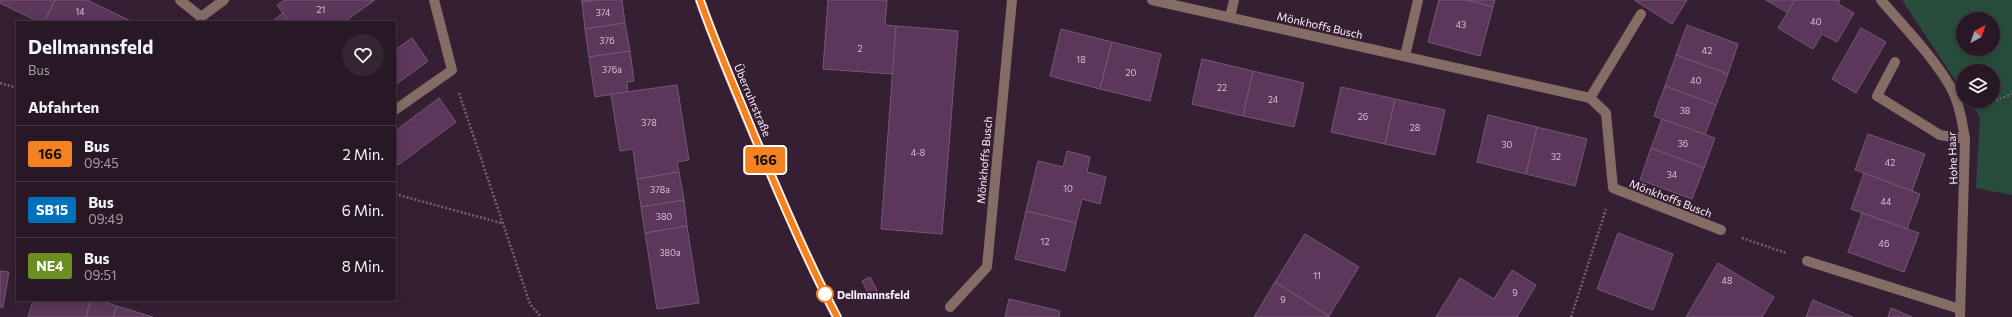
<!DOCTYPE html>
<html lang="de">
<meta charset="utf-8">
<style>
body{margin:0;font-family:Commissioner,sans-serif;background:#342532;color:#f1f3f6;height:100vh;display:flex;flex-direction:column;font-size:15px;white-space:nowrap}
*{box-sizing:border-box;margin:0}
p{font-size:13px;color:#a5a0a7}
.icon{flex:none;width:22px;height:22px;fill:none;stroke:currentColor;stroke-width:2;stroke-linecap:round;stroke-linejoin:round}
.map{position:relative;flex:1;overflow:hidden}
.drawer{position:absolute;left:16px;top:21px;width:380px;height:280px;display:flex;flex-direction:column;background:#281826;border-radius:0px;box-shadow:0 2px 10px #0003,0 0 0 1px #443743}
.drawer>*{flex:none}
.badge{padding:0 8px;border-radius:3px;font-size:14px;line-height:26px}
.needle{width:26px;rotate:40deg}
.controls{position:absolute;left:1956px;top:12px;display:grid;gap:8px}
.controls a{display:grid;place-items:center;width:44px;height:44px;border-radius:50%;background:#281826;box-shadow:0 2px 10px #0003,0 0 0 1px #443743;font-size:20px}
.map>.badge{position:absolute;translate:-50% -50%;box-shadow:0 0 0 2px #fff}
h2{padding:0 12px;font-size:15px;line-height:36px}
.round{display:grid;place-items:center;flex:none;width:42px;height:42px;border-radius:21px;background:#342532}
.overview{display:flex;align-items:center;justify-content:space-between;height:68px;padding:0 12px}
h1{font-size:19px;font-weight:700;line-height:30px}
ul{padding:0;list-style:none}
li{display:flex;align-items:center;gap:12px;height:56px;padding:0 12px;border-top:1px solid #443743}
li div{flex:1}
li b{display:block;font-size:15px}
li em{font-style:normal}
li .badge{min-width:44px;font-weight:700;text-align:center}
.map>svg:first-child{display:block}
</style>
<div class="map">
<svg width="2012" height="317" viewBox="0 0 2012 317">
<rect width="100%" height="100%" fill="#352033"/>
<path fill="#284c3c" fill-rule="evenodd" d="M1902 0H2012V195L1976 188 1980 117 1969 101H1993V71H1963V92ZM1963 19H1993V49H1963Z"/>
<g fill="#5d375b" stroke="#725b70">
<polygon points="0,0 55,0 44,22 39,22 0,3"/>
<polygon points="55,0 87,0 133,22 44,22"/>
<polygon points="285,0 375,0 344,22 289,22 277,5"/>
<polygon points="581,0 597,0 582,2"/>
<polygon points="597,0 622,0 625,23 585,29 582,2"/>
<polygon points="828,0 887,0 885,25 896,26 893,74 823,69"/>
<polygon points="1439,0 1468,0 1493,7 1480,56 1428,42"/>
<polygon points="1468,0 1495,0 1493,7"/>
<polygon points="1634,0 1687,0 1672,24"/>
<polygon points="1766,0 1795,0 1788,13"/>
<polygon points="1795,0 1840,0 1838,4 1854,13 1837,42 1822,34 1813,49 1778,28"/>
<polygon points="283,13 289,22 271,22"/>
<polygon points="625,23 630,51 589,57 585,29"/>
<polygon points="1687,25 1738,44 1728,74 1676,55"/>
<polygon points="896,26 958,31 942,234 881,229"/>
<polygon points="1861,28 1886,42 1856,93 1832,79"/>
<polygon points="1061,29 1112,42 1100,89 1050,76"/>
<polygon points="412,38 428,61 395,85 395,50"/>
<polygon points="1112,42 1161,54 1150,101 1100,89"/>
<polygon points="630,51 634,81 627,82 628,92 595,97 589,57"/>
<polygon points="1676,55 1728,74 1716,105 1665,86"/>
<polygon points="1202,59 1253,71 1243,116 1192,104"/>
<polygon points="1253,71 1304,83 1294,127 1243,116"/>
<polygon points="677,85 689,160 677,162 679,172 637,179 633,149 620,151 611,94"/>
<polygon points="1665,86 1716,105 1705,135 1654,116"/>
<polygon points="1341,87 1395,99 1385,144 1331,132"/>
<polygon points="439,98 456,122 398,165 395,161 395,131"/>
<polygon points="1395,99 1445,110 1435,155 1385,144"/>
<polygon points="1488,115 1537,127 1526,174 1477,162"/>
<polygon points="1662,119 1715,138 1704,168 1651,148"/>
<polygon points="1537,127 1587,139 1575,186 1526,174"/>
<polygon points="1868,134 1925,154 1912,191 1855,170"/>
<polygon points="1651,148 1704,168 1692,199 1640,180"/>
<polygon points="1067,151 1090,157 1087,172 1106,177 1100,204 1082,199 1076,223 1026,211 1038,161 1063,167"/>
<polygon points="679,172 684,200 641,207 637,179"/>
<polygon points="1864,173 1920,194 1907,229 1851,209"/>
<polygon points="684,200 687,226 645,233 641,207"/>
<polygon points="1026,211 1076,223 1065,271 1015,259"/>
<polygon points="1862,213 1919,233 1904,272 1848,252"/>
<polygon points="687,226 699,303 657,309 645,233"/>
<polygon points="1618,233 1673,254 1653,310 1597,289"/>
<polygon points="1305,234 1359,267 1329,316 1275,282"/>
<polygon points="1718,263 1774,297 1762,317 1686,317"/>
<polygon points="1512,270 1536,285 1517,317 1436,317 1460,278 1494,299"/>
<polygon points="0,271 9,272 3,307 0,307"/>
<polygon points="870,277 880,296 872,300 862,281"/>
<polygon points="1275,282 1329,316 1330,317 1254,317"/>
<polygon points="1009,299 1060,311 1059,317 1005,317"/>
<polygon points="33,300 91,300 86,317 28,317"/>
<polygon points="91,300 99,300 117,306 113,317 86,317"/>
<polygon points="1813,300 1853,317 1806,317"/>
<polygon points="117,306 143,314 142,317 113,317"/>
<polygon points="1891,308 1912,317 1888,317"/>
<polygon points="143,314 153,317 142,317"/>
</g>
<g fill="none" stroke-linecap="round" stroke-linejoin="round">
<g stroke="#756273" stroke-width="2.5" stroke-dasharray="2 2" stroke-linecap="butt">
<polyline points="0,83 17,88"/>
<polyline points="459,93 530,304 541,317"/>
<polyline points="1981,106 2012,94"/>
<polyline points="395,194 501,223"/>
<polyline points="1742,238 1786,253"/>
<polyline points="1571,317 1606,209"/>
</g>
<g stroke="#856c65" stroke-width="10">
<polyline points="1641,14 1590,98 1606,113 1613,188 1721,230"/>
<polyline points="1230,17 1234,0"/>
<polyline points="1405,56 1418,0"/>
<polyline points="1895,62 1877,96 1940,135 1965,139"/>
<polyline points="395,110 452,70 434,0"/>
<polyline points="1807,261 1960,309"/>
</g>
<g stroke="#856c65" stroke-width="10">
<polyline points="180,0 201,17 224,0"/>
<polyline points="1152,0 1590,98"/>
<path d="M1881 0C1904 27 1932 55 1950 86 1959 102 1962 121 1965 139L1960 317"/>
<polyline points="950,307 987,267 1012,0"/>
</g>
<path stroke="#ba9287" stroke-width="10" d="M700 0C718 51 739 100 760 149 784 206 808 262 837 317"/>
</g>
<g fill="none" stroke-linecap="round" stroke-linejoin="round">
<g stroke="#fff" stroke-width="9">
<path id="line" d="M700 0C716 46 736 90 754 135 780 196 806 258 837 317"/>
</g>
<use href="#line" stroke="#f58220" stroke-width="6"/>
</g>
<circle fill="#fff" stroke="#f58220" stroke-width="2" cx="825" cy="294" r="8"/>
<g text-anchor="middle" dominant-baseline="central" stroke-width="4" stroke-linejoin="round" paint-order="stroke">
<g font-size="9" fill="#d6c2d4">
<text x="321" y="9">21</text>
<text x="80" y="11">14</text>
<text x="603" y="12">374</text>
<text x="1816" y="21">40</text>
<text x="1461" y="24">43</text>
<text x="607" y="40">376</text>
<text x="860" y="48">2</text>
<text x="1707" y="50">42</text>
<text x="1081" y="59">18</text>
<text x="612" y="69">376a</text>
<text x="1131" y="72">20</text>
<text x="1696" y="80">40</text>
<text x="1222" y="87">22</text>
<text x="1273" y="99">24</text>
<text x="1685" y="110">38</text>
<text x="1363" y="116">26</text>
<text x="649" y="122">378</text>
<text x="1415" y="127">28</text>
<text x="1683" y="143">36</text>
<text x="1507" y="144">30</text>
<text x="918" y="152">4-8</text>
<text x="1556" y="156">32</text>
<text x="1890" y="162">42</text>
<text x="1672" y="174">34</text>
<text x="1068" y="188">10</text>
<text x="660" y="189">378a</text>
<text x="1886" y="201">44</text>
<text x="664" y="216">380</text>
<text x="1045" y="241">12</text>
<text x="1884" y="243">46</text>
<text x="670" y="252">380a</text>
<text x="1317" y="275">11</text>
<text x="1727" y="280">48</text>
<text x="1515" y="292">9</text>
<text x="1283" y="299">9</text>
</g>
<g font-size="11" fill="#fef0fc" stroke="#352033">
<text transform="translate(1320 25) rotate(13)">Mönkhoffs Busch</text>
<text transform="translate(753 100) rotate(67)">Überruhrstraße</text>
<text transform="translate(1952 158) rotate(-92)">Hohe Haar</text>
<text transform="translate(984 160) rotate(-85)">Mönkhoffs Busch</text>
<text transform="translate(1671 198) rotate(21)">Mönkhoffs Busch</text>
</g>
<g font-size="11" font-weight="bold" fill="#fef0fc" stroke="#352033" text-anchor="start">
<text x="837" y="294">Dellmannsfeld</text>
</g>
</g>
</svg>
<div class="controls">
<a><svg class="needle" viewBox="-14 -14 28 28"><path d="M0-13l5 13h-10z" fill="#e53935"/><path d="M0 13l5-13h-10z" fill="#a5a0a7"/></svg></a>
<a><svg class="icon" aria-label="layers" viewBox="0 0 24 24"><path d="M12 4l9 5-9 5-9-5zM3 14l9 5 9-5"/></svg></a>
</div>
<b class="badge" style="left:765px;top:160px;background:#f58220;color:#111">166</b>
<section class="drawer">
<div class="overview"><div><h1>Dellmannsfeld</h1><p>Bus</p></div><a class="round"><svg class="icon" aria-label="heart" viewBox="0 0 24 24"><path d="M12 20l-8-8c-3-5 5-10 8-4 3-6 11-1 8 4z"/></svg></a></div>
<h2>Abfahrten</h2>
<ul>
<li><span class="badge" style="background:#f58220;color:#111">166</span><div><b>Bus</b><p>09:45</p></div><em>2 Min.</em></li>
<li><span class="badge" style="background:#0072bc;color:#fff">SB15</span><div><b>Bus</b><p>09:49</p></div><em>6 Min.</em></li>
<li><span class="badge" style="background:#6b8e23;color:#fff">NE4</span><div><b>Bus</b><p>09:51</p></div><em>8 Min.</em></li>
</ul>
</section>
</div>
